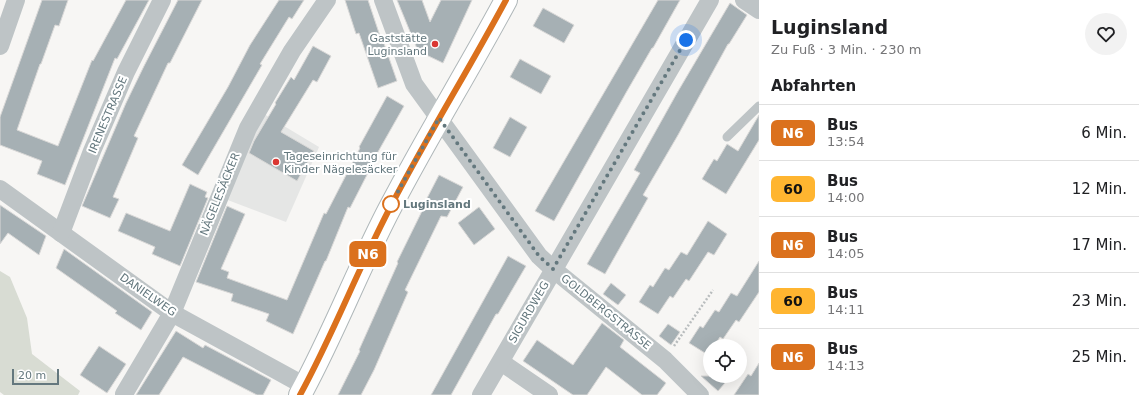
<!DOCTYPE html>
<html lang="de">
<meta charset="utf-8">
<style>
body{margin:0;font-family:"DejaVu Sans",sans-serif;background:#f2f2f2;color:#202124;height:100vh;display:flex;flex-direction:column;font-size:15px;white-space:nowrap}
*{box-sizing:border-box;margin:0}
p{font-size:13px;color:#757577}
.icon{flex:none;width:22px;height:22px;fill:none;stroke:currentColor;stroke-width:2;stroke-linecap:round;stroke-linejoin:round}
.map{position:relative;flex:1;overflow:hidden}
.sheet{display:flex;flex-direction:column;background:#fff;width:380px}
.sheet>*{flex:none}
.badge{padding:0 8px;border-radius:6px;font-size:14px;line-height:26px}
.buttons{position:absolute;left:703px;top:339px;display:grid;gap:8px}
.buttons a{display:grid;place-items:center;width:44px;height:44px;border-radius:50%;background:#fff;box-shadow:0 4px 16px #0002;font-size:20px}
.scale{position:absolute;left:12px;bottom:10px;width:47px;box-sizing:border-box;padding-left:4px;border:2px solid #64787e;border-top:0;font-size:11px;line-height:14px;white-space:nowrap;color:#64787e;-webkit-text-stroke:3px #fff;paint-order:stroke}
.you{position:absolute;width:20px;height:20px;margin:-10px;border:3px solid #fff;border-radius:50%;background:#1a73e8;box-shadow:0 0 0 6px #1a73e833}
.map>.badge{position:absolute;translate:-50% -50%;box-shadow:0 0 0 2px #fff}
h2{padding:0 12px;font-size:15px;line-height:36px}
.round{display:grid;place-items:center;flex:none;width:42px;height:42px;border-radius:21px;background:#f2f2f2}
.overview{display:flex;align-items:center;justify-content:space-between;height:68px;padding:0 12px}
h1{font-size:19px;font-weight:700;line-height:30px}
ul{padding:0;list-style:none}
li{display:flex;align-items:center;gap:12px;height:56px;padding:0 12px;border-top:1px solid #e0e0e0}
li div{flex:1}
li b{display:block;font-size:15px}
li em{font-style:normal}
li .badge{min-width:44px;font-weight:700;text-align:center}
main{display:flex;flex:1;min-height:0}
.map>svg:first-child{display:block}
</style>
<main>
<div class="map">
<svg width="759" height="395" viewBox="0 0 759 395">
<rect width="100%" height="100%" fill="#f7f6f4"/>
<polygon fill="#e5e6e5" points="264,114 319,147 286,222 225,199"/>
<polygon fill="#d8dcd3" points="0,271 10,277 27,318 32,354 80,391 78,395 4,395 0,392"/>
<g fill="#a6b0b4" stroke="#d9d8d7">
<polygon points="42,0 68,0 59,26 55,25 41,64 40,64 17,130 58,146 92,60 93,61 126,0 149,0 117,59 115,58 65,185 37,174 42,161 0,145 0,117"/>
<polygon points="178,0 202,0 170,63 168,63 134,136 138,138 113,197 119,199 110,218 82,206 126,103 144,66"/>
<polygon points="279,0 304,0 292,19 289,17 260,64 262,65 198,175 182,165 228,87 250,45"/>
<polygon points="345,0 368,0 380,36 381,35 397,81 378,88 359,33 356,34"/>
<polygon points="397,0 422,0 430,22 441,0 472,0 443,63 418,51"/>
<polygon points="658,0 680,0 653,48 652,48 627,91 554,221 535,211"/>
<polygon points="730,3 747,15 729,44 728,44 678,135 643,195 648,198 605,274 587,264 640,173 634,170 677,93"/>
<polygon points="543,8 574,25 564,43 533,26"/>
<polygon points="313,46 331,56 317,82 313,80 281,132 314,151 297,181 249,153 254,141 276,104 275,103 291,77 294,80"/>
<polygon points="520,59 551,76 541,94 510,77"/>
<polygon points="387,96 404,106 370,166 371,167 350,208 348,207 326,261 325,261 293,334 266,321 269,314 231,301 233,294 196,282 227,206 245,214 221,269 229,272 227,278 287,300 324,213 326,214 360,148 359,147"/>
<polygon points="759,115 759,140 726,194 702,179 714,159 717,161 727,144 738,151"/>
<polygon points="510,117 527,127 510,157 493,148"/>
<polygon points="439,175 463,187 447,217 441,216 405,290 408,292 374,370 361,395 338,395 360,351 359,350 398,263 397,262 424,207 423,206"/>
<polygon points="190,184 207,192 205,197 208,198 180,266 152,254 155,247 118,231 126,213 170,231"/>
<polygon points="0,205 46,236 39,255 8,233 0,244"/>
<polygon points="479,207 495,229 474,245 458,223"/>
<polygon points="708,221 727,234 714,255 708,252 689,281 686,279 673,298 670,296 658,314 639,302 650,285 653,287 665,268 669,270 681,252 687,255"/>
<polygon points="64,249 152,312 141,330 115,313 117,311 56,268"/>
<polygon points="508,256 526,266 498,314 496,314 451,395 431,395"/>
<polygon points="759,261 759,292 739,322 736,320 723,339 720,337 714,346 710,346 710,353 705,353 689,343 700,326 703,328 715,310 719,312 731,293 737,296"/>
<polygon points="611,283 626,295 618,305 603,294"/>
<polygon points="602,323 624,340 620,347 666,383 657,395 642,395 606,367 587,395 573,395 523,361 537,340 573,365"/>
<polygon points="668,324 680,332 671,345 659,336"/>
<polygon points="176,331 203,348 205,345 271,380 263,395 257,395 183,357 159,395 136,395"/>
<polygon points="99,346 126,364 107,393 80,375"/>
<polygon points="759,363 759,395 734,395 748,374 751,376"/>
<polygon points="701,376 731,376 718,391"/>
</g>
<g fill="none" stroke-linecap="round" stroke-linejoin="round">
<g stroke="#afb7b9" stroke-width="24">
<path id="secondary" d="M300 395C334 333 359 266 392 204 428 135 469 69 506 0"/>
</g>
<polyline stroke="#b9bdbe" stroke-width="2.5" stroke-dasharray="2 2" stroke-linecap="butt" points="674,346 713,290"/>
<polyline stroke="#bec4c6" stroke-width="9" points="727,137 759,106"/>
<g stroke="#bec4c6" stroke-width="18">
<polyline points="383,0 414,84 539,256 553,269 665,360 700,395"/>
<polyline points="744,0 759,10"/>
<polyline points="0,46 16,0"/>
<polyline points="0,189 172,313 305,386"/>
<polyline points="61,233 92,151 126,72 162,0"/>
<polyline points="501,362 549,395"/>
<polyline points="124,394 172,313 248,128 292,51 327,0"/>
<polyline points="481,395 710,0"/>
</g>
<use href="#secondary" stroke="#fff" stroke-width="22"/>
</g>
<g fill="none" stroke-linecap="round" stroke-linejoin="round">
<g stroke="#fff" stroke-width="9">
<path id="line" d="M300 395C334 333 359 266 392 204 428 135 469 69 506 0"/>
</g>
<use href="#line" stroke="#db711d" stroke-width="6"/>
<polyline stroke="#64787e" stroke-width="4" stroke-dasharray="0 7.2" points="391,204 439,118 539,256 553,269 686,40"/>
</g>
<g fill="#da3632" stroke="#fff" stroke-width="1.5">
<circle cx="435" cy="44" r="4"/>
<circle cx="276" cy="162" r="4"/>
</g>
<circle fill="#fff" stroke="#db711d" stroke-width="2" cx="391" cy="204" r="8"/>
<g text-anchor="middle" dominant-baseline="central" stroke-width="4" stroke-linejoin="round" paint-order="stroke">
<g font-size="11" fill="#64787e" stroke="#fff" text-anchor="end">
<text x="427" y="38">Gaststätte<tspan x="427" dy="13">Luginsland</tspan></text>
<text x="284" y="156" text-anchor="start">Tageseinrichtung für<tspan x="284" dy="13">Kinder Nägelesäcker</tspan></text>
</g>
<g font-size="11" fill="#64787e" stroke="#fff">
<text transform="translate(108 115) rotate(-67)">IRENESTRASSE</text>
<text transform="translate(220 194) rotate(-68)">NÄGELESÄCKER</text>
<text transform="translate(148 295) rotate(35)">DANIELWEG</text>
<text transform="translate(529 312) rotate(-60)">SIGURDWEG</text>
<text transform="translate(606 312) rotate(39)">GOLDBERGSTRASSE</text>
</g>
<g font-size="11" font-weight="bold" fill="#64787e" stroke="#fff" text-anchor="start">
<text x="403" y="204">Luginsland</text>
</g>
</g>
</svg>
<div class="buttons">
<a><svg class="icon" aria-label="locate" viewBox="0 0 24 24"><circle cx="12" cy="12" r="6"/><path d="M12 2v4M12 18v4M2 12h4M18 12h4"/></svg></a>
</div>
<div class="scale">20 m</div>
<div class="you" style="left:686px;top:40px"></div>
<b class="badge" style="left:368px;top:254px;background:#db711d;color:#fff">N6</b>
</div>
<section class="sheet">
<div class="overview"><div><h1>Luginsland</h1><p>Zu Fuß · 3 Min. · 230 m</p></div><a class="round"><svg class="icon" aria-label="heart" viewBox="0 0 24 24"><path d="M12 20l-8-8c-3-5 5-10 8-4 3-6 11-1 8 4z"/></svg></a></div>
<h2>Abfahrten</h2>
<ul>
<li><span class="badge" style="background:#db711d;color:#fff">N6</span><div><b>Bus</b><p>13:54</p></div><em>6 Min.</em></li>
<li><span class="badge" style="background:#ffb530;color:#111">60</span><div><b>Bus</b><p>14:00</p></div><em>12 Min.</em></li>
<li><span class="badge" style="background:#db711d;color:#fff">N6</span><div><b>Bus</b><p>14:05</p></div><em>17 Min.</em></li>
<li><span class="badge" style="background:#ffb530;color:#111">60</span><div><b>Bus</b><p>14:11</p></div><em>23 Min.</em></li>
<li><span class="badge" style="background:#db711d;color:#fff">N6</span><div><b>Bus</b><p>14:13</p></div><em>25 Min.</em></li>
</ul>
</section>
</main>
